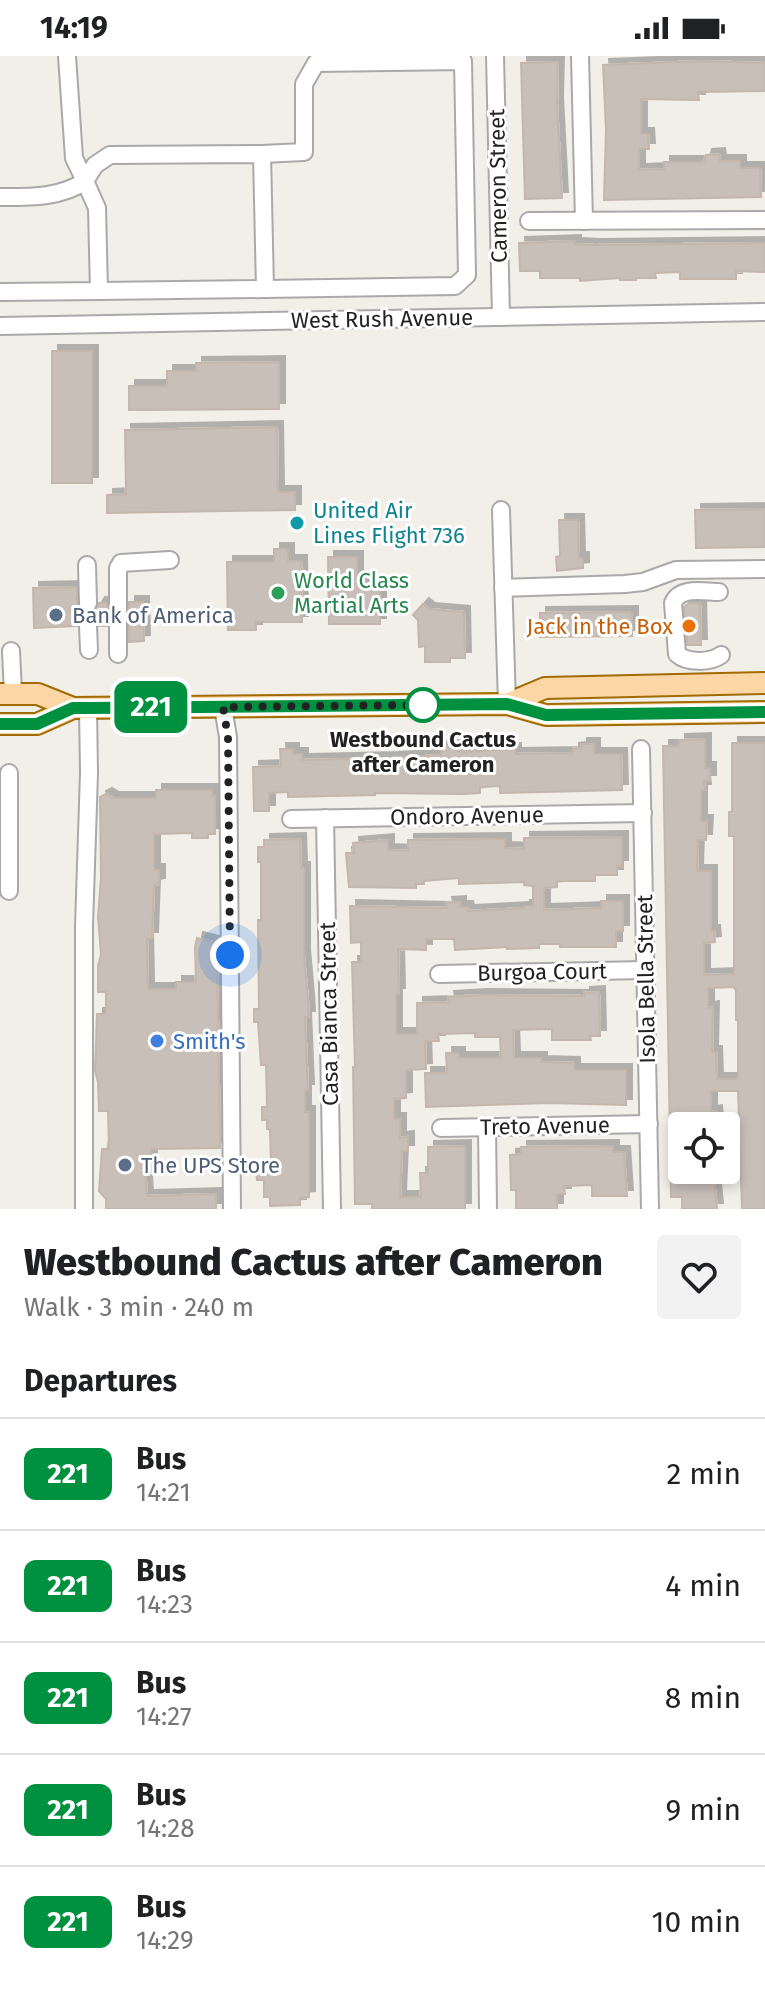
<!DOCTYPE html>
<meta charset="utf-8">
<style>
body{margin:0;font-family:"Fira Sans",sans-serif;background:#f2f2f2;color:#202124;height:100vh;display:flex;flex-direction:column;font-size:30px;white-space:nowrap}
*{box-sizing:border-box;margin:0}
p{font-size:26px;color:#757577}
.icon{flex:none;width:44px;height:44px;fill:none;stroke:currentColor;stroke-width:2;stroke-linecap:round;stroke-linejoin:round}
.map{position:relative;height:1153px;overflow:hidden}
.details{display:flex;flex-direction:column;background:#fff;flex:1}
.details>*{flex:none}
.badge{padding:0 16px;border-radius:12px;font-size:28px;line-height:52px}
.buttons{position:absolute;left:668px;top:1056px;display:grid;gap:16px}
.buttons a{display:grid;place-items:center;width:72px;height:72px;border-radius:8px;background:#fff;box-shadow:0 4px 12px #0003;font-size:40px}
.you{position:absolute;width:40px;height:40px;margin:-20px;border:6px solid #fff;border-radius:50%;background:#1a73e8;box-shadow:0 0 0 12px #1a73e833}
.map>.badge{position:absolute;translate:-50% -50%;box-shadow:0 0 0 4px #fff}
h2{padding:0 24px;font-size:30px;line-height:72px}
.round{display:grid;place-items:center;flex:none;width:84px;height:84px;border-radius:8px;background:#f2f2f2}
.overview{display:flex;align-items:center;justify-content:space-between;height:136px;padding:0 24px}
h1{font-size:38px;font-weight:800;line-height:60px}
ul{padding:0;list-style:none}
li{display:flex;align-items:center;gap:24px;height:112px;padding:0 24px;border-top:2px solid #e0e0e0}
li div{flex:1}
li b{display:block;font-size:30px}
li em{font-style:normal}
li .badge{min-width:88px;font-weight:700;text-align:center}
.status{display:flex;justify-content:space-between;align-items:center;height:56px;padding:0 40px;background:#fff;direction:ltr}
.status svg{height:22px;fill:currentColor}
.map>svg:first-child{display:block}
</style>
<div class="status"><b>14:19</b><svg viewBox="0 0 49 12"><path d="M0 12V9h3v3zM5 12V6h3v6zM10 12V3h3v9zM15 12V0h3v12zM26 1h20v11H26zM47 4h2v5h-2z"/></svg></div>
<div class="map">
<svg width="765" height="1153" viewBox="0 0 765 1153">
<defs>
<filter id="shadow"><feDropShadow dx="6" dy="-6" stdDeviation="0" flood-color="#0004"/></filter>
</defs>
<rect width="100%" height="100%" fill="#f2efe9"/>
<g fill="#c7bfb8" stroke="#c4b6ab" stroke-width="2" fill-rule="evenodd" filter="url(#shadow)">
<polygon points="702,5 765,7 765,35 698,36 699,44 641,43 641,78 648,78 649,93 639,93 639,114 664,113 664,106 704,106 706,99 719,98 720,105 740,105 740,112 760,112 761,141 604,144 606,74 603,9"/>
<polygon points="558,6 557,47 562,142 525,143 521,7"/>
<polygon points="575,185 575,188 595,189 765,187 765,216 736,215 736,223 680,223 680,216 655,217 656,222 636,222 636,224 620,224 620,222 580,225 580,222 540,222 540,215 520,215 519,187"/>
<rect x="52" y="295" width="40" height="132"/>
<polygon points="279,306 279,353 129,354 129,330 167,330 167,315 196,315 196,307"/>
<polygon points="277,371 278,436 295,436 295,454 107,457 107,439 126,438 125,374"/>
<polygon points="765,453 765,491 696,492 695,454"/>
<polygon points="559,464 578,464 579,502 583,502 583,512 557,515 556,501 560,500"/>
<polygon points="274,493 288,493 288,505 301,505 302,566 256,566 256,574 228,574 227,506 274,506"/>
<polygon points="328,501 357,501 357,523 362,523 362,527 380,527 380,568 329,568"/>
<polygon points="77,531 77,548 83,557 93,557 99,547 107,547 107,570 99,570 97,564 88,559 82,561 77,570 34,572 33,532"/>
<polygon points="129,546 143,546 144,585 129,586"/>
<polygon points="689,547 700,547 701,589 687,589 684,551"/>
<polygon points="423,548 429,553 464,556 465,602 450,602 450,606 425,606 425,590 419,591 418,564 413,559"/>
<polygon points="632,556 632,580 540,581 540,557"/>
<path d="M705 683V712H710V725H704L705 734H701V765H707L706 784H698L697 815H711V875H714L715 886 704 887V919L734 918V780H729V756H732V687H765V1153H742L738 1035H711V1056L716 1055 717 1069 682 1070V1114H713L717 1153H682V1141H671L663 690H679V684ZM734 931 736 935V964H738V1023H717L716 996H712L713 951 708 952V932Z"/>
<polygon points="581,688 594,688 594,698 621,698 622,734 500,737 500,730 480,731 480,737 464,738 375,737 375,739 288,741 288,736 269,737 269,755 254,755 253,711 281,710 280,693 293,693 293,698 302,698 302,704 392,702 441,699 441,691 455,690 455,694 463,696 515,693 515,698 573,697 573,693 581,692"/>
<polygon points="156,734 212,734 212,740 215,740 215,778 208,778 208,782 192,782 192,777 154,778 154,814 159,814 159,828 154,829 152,882 147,882 148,933 176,933 176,926 196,926 195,891 197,882 213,886 211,896 217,897 220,1092 151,1093 151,1112 145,1112 147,1140 216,1138 216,1153 106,1153 106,1143 99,1135 102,1093 109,1093 108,1055 99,1055 98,1026 95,1015 97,958 106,958 106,936 98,936 98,910 101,898 98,861 101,822 100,741 106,738 113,742 156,742"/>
<polygon points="622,781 622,810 617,810 617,819 595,819 595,825 557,825 557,831 544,832 544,854 601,852 601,845 623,845 623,875 616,875 616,891 560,891 560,888 539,888 539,892 507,893 507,891 455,894 454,883 426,883 426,894 398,893 399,938 396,938 396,978 417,978 417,947 449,946 448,941 481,939 584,940 584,937 599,936 600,980 590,980 591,984 552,984 552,973 513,974 514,1002 541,1002 541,1006 574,1007 574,1014 626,1014 626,1049 549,1047 426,1051 425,1017 447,1017 446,997 459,997 459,1002 501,1002 500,981 475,981 475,977 438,978 439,985 425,985 426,1013 406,1014 406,1042 394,1043 394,1063 400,1063 400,1082 408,1081 408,1095 402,1095 400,1141 421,1141 420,1117 428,1117 428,1091 465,1090 465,1153 372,1153 372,1148 355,1148 353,1011 355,1011 352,906 361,906 361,886 351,887 350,850 447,852 446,847 460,846 460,851 467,851 468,855 524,852 524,850 533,850 533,830 524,829 524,826 459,828 459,822 424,825 424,828 416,828 416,832 349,831 346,797 354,797 353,787 388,784 388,794 408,795 408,784 505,783 505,792 524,793 524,782"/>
<polygon points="300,783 301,812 304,812 304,899 308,944 309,961 305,961 308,1034 305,1034 305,1056 309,1056 309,1141 300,1142 300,1149 270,1150 270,1141 264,1141 264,1124 257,1124 256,1111 271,1110 270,1073 267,1073 267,1064 262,1064 262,1051 267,1051 266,1009 261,1009 258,966 254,966 254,953 259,953 258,864 261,864 261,806 258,806 258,791 264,791 264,784"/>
<polygon points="613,1090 613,1096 624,1096 627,1140 592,1140 592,1129 564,1130 565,1138 557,1138 557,1153 516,1153 516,1134 511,1134 510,1099 521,1098 521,1091"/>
</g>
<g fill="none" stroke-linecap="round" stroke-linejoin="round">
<g stroke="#a9a9a9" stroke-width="20">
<g id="minor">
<polyline points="495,0 501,261"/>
<polyline points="580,0 584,165"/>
<polyline points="262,98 304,96 304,28 316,7 463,5 467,219 455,230 265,233"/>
<path d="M0 141C29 141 61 142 85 125L74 102 67 0"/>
<polyline points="529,165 765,164"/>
<polyline points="0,236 99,235 97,152 85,125 95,109 110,99 262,98 265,233 99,235"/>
<polyline points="0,270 765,256"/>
<polyline points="501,454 507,648"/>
<polyline points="87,509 88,547"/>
<polyline points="503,532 625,528 643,526 676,514 765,513"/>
<path d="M719 536C704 536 680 530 673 547L677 598C687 607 710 607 721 599"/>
<polyline points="88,570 89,594"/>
<polyline points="11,595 13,637"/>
<polyline points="118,598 118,512 121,507 170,504"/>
<polyline points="223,651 228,681 232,1153"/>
<polyline points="641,693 650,1153"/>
<polyline points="9,717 9,835"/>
<polyline points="325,762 332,1153"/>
<polyline points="291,763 643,757"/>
<polyline points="439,918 645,914"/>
<polyline points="487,1071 488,1153"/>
<polyline points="441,1072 649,1068"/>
<polyline points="84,1153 84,870 89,717 88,652"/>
</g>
</g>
<g stroke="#a06b00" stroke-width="24">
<g id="major">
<polyline points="0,638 38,638 73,652 507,648 546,659 765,656"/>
<polyline points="507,648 545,632 765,627"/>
<polyline points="0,668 37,668 73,652"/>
</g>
</g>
<use href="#minor" stroke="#fff" stroke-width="16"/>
<use href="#major" stroke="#fcd6a4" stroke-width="20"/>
</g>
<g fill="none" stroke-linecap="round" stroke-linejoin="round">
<g stroke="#fff" stroke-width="18">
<polyline id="line" points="0,668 37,668 73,652 88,652 507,648 546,659 765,656"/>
</g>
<use href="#line" stroke="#009140" stroke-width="12"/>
<polyline stroke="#222" stroke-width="8" stroke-dasharray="0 14.4" points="230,899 228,681 223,651 423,649"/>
</g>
<circle fill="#0f9aa8" stroke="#fff" stroke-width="3" cx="297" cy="467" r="8"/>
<circle fill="#2e9e5b" stroke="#fff" stroke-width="3" cx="278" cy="537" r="8"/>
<g fill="#5c6f8a" stroke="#fff" stroke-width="3">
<circle cx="56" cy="559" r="8"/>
<circle cx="125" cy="1109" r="8"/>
</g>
<circle fill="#e8710a" stroke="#fff" stroke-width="3" cx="689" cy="570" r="8"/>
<circle fill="#fff" stroke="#009140" stroke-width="4" cx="423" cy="649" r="16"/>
<circle fill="#3f7fe0" stroke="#fff" stroke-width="3" cx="157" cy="985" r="8"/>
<g text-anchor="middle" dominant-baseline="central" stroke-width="6" stroke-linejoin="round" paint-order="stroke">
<g font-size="22" fill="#222" stroke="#fff">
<text transform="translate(498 130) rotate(-91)">Cameron Street</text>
<text transform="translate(382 263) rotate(-1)">West Rush Avenue</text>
<text transform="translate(467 760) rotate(-1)">Ondoro Avenue</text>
<text transform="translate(542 916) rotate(-1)">Burgoa Court</text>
<text transform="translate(646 923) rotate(-91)">Isola Bella Street</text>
<text transform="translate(329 958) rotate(-91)">Casa Bianca Street</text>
<text transform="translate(545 1070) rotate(-1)">Treto Avenue</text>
</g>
<g font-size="22" fill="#0d838f" stroke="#fff" text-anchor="start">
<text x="313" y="454">United Air<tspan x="313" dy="25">Lines Flight 736</tspan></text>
</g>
<g font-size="22" fill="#27864d" stroke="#fff" text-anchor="start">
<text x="294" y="524">World Class<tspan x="294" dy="25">Martial Arts</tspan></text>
</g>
<g font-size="22" fill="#4e5e75" stroke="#fff" text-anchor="start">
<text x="72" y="559">Bank of America</text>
<text x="141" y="1109">The UPS Store</text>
</g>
<g font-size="22" fill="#c56008" stroke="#fff" text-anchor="end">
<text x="673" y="570">Jack in the Box</text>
</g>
<g font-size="22" font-weight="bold" fill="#222" stroke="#fff">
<text x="423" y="683">Westbound Cactus<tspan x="423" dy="25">after Cameron</tspan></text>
</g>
<g font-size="22" fill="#366cbe" stroke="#fff" text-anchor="start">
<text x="173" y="985">Smith's</text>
</g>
</g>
</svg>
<div class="buttons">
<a><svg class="icon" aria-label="locate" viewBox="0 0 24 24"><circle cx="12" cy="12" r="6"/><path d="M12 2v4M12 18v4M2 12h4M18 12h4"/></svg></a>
</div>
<div class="you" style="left:230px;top:899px"></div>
<b class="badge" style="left:151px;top:651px;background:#009140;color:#fff">221</b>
</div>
<section class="details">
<div class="overview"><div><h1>Westbound Cactus after Cameron</h1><p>Walk · 3 min · 240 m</p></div><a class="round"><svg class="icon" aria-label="heart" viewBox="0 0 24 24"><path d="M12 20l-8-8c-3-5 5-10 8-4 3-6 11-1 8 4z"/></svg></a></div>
<h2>Departures</h2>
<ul>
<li><span class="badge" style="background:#009140;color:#fff">221</span><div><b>Bus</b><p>14:21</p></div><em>2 min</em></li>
<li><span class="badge" style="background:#009140;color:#fff">221</span><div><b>Bus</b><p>14:23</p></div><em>4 min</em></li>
<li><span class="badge" style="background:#009140;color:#fff">221</span><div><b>Bus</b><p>14:27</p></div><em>8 min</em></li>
<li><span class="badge" style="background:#009140;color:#fff">221</span><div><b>Bus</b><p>14:28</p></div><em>9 min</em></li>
<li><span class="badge" style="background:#009140;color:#fff">221</span><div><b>Bus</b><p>14:29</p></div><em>10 min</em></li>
</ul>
</section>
